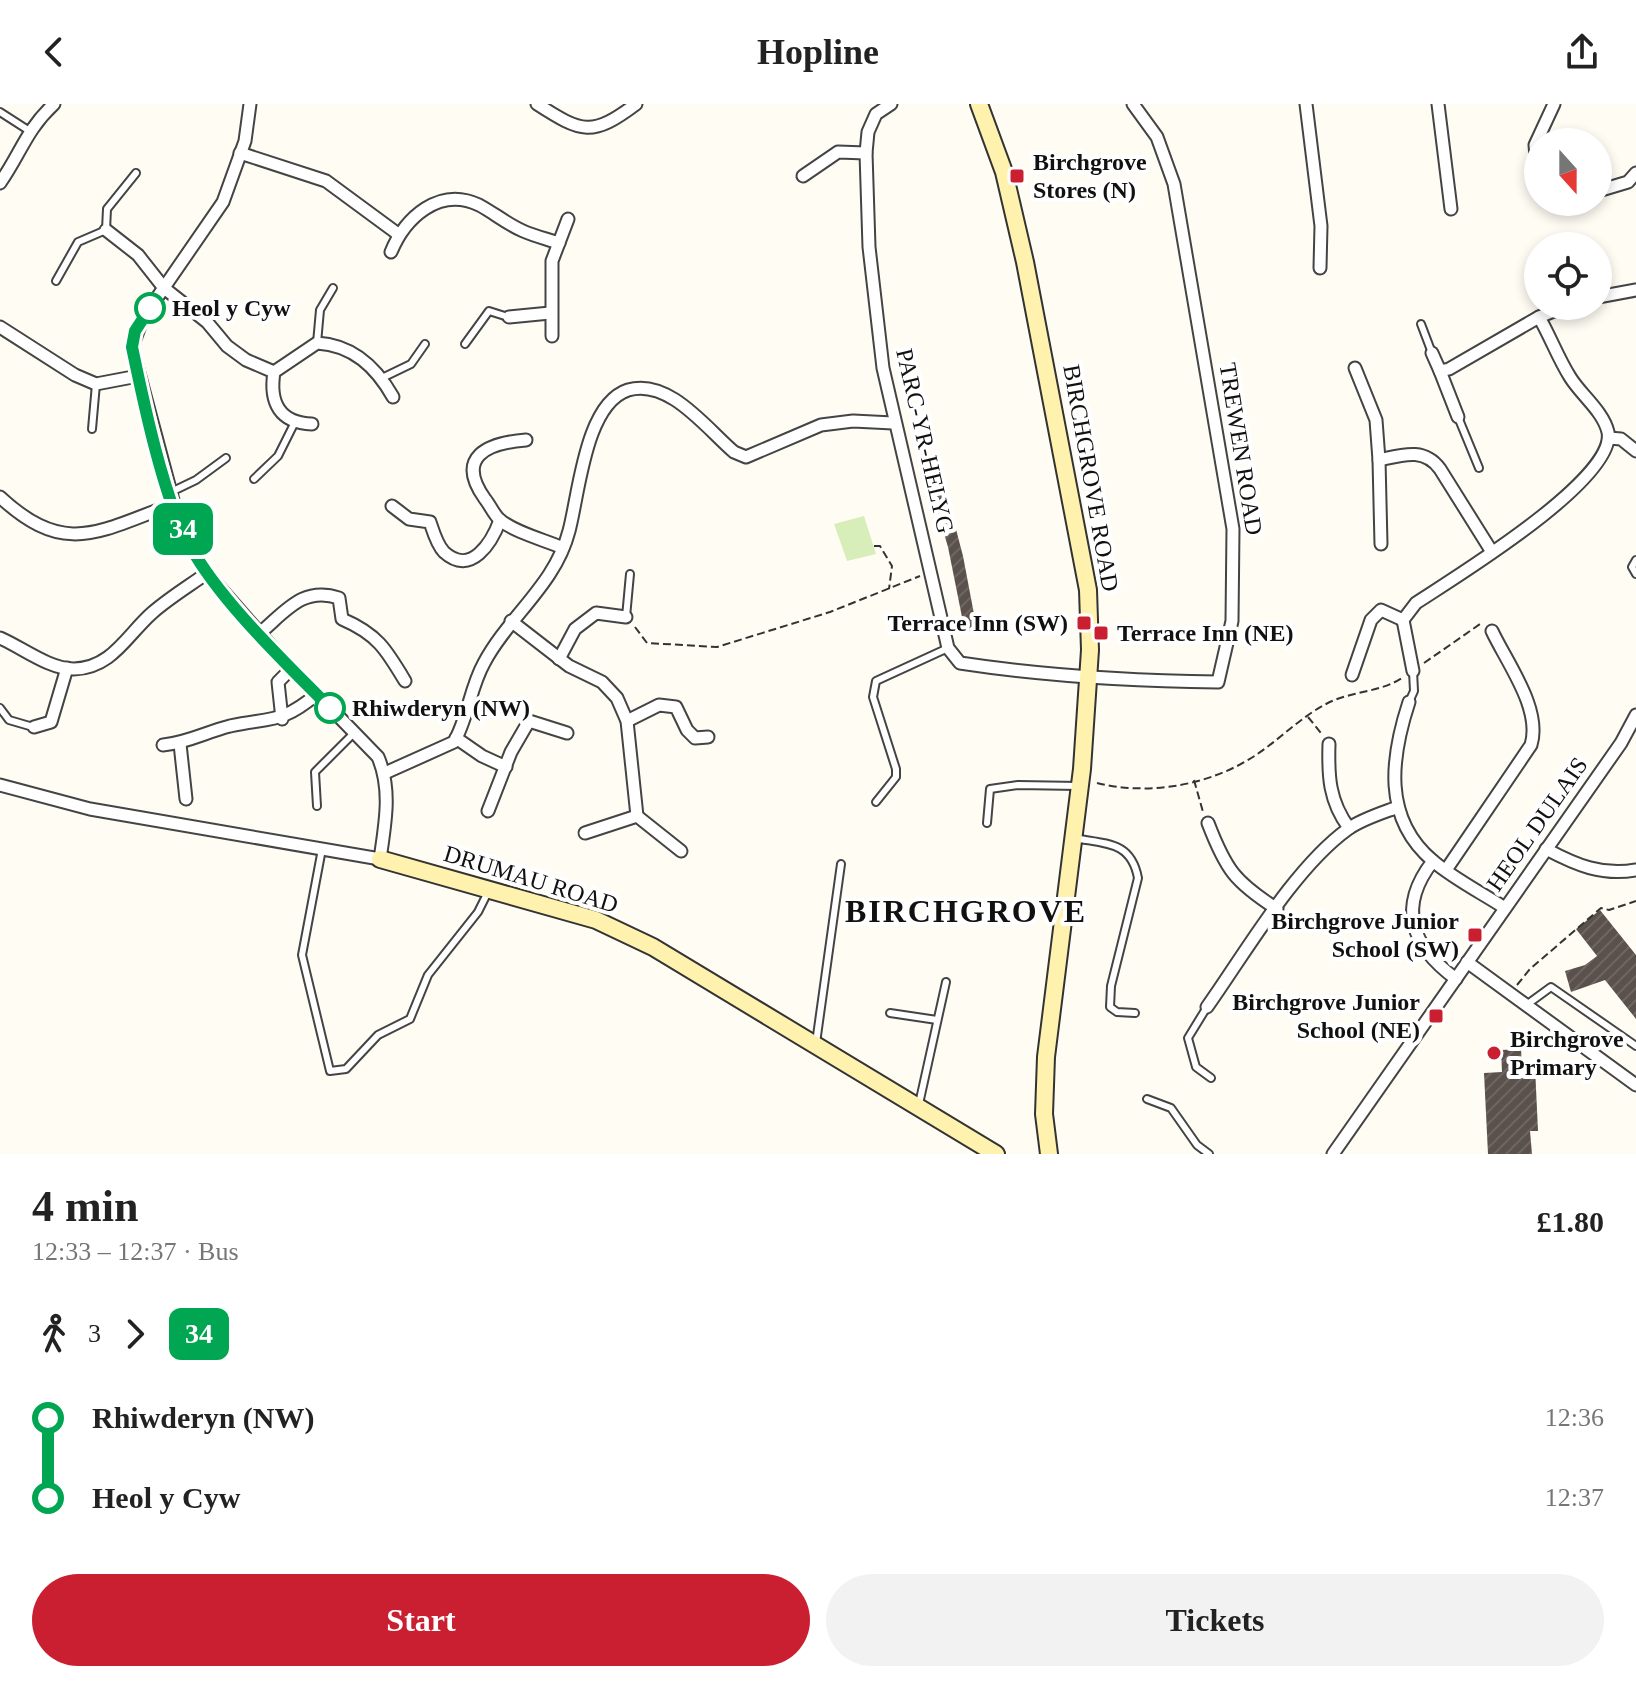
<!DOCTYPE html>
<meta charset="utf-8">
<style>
body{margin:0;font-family:Georgia,serif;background:#f2f2f2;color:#222;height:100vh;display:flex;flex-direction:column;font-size:30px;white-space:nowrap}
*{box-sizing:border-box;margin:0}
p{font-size:26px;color:#767676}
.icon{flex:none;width:44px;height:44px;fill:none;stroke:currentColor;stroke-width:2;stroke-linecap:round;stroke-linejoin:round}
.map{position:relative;height:1050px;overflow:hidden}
.drawer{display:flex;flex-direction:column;background:#fff;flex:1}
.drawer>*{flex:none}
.badge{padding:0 16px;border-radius:12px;font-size:28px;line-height:52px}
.needle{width:52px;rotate:159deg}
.fabs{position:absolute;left:1524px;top:24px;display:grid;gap:16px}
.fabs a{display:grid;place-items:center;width:88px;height:88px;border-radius:50%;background:#fff;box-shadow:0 4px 12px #0003;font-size:40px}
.map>.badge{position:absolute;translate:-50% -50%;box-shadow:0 0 0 4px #fff}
.legs{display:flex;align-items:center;gap:12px;height:88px;padding:0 32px;font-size:26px}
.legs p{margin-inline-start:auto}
.summary{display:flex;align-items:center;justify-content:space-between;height:136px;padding:0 32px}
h1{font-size:44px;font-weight:700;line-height:60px}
.cta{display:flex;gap:16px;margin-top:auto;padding:16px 32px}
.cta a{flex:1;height:92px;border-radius:48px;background:#ca1f31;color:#fff;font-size:32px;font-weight:700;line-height:92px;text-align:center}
.cta a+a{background:#f2f2f2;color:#222}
ul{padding:0 32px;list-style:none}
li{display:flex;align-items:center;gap:28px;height:80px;font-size:30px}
li i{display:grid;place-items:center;width:12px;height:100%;margin:0 10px;background:currentColor}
li i::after{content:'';width:20px;height:20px;margin:-10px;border:6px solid;border-radius:50%;background:#fff}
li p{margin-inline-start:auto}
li:first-child i{background:linear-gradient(#0000 50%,currentColor 0)}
li:last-child i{background:linear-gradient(currentColor 50%,#0000 0)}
header{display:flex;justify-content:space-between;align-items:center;height:104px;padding:0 32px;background:#fff;font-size:36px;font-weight:700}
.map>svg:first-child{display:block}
</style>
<header><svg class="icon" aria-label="back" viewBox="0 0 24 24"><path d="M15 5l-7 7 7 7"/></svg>Hopline<svg class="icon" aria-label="share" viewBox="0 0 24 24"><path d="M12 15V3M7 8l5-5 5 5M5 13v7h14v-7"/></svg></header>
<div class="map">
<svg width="1636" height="1050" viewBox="0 0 1636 1050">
<defs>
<pattern id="building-hatch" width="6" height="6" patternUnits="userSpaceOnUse" patternTransform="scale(2)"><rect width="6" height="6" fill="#5a514c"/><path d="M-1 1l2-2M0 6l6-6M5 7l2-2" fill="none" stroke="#6d6662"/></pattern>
</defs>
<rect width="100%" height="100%" fill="#fffcf4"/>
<polygon fill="#d7edba" points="864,412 876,450 847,457 834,420"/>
<g fill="url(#building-hatch)">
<polygon points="936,349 963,452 977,526 965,528 948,443 921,352"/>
<polygon points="1600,806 1636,851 1636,915 1605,876 1571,888 1565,867 1585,861 1597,852 1576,825"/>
<polygon points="1521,945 1522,963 1535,963 1538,1027 1530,1027 1532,1050 1488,1050 1484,969 1502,968 1501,946"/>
</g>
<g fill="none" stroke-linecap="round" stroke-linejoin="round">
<g stroke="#444" stroke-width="10">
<g id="lane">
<polyline points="0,8 28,26"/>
<polyline points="56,177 78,138 106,126 107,105 136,69"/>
<polyline points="1421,220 1432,249"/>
<polyline points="317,239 320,206 333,184"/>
<polyline points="465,240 489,207 508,213"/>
<polyline points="382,274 411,260 425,240"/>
<polyline points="1458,313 1479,364"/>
<polyline points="92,325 96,280"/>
<polyline points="254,375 278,352 294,320"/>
<polyline points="171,388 196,376 226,354"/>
<polyline points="1636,456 1632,463 1636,470"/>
<polyline points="626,513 630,470"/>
<polyline points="1409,598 1414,587 1413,567"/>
<polyline points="0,604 9,616 33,623"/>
<polyline points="876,698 896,673 896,665 873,593 876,577 948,544"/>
<polyline points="317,702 315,668 354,629"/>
<polyline points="987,719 990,685 1018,681 1079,682"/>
<path d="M1074 734C1106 740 1131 737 1138 774L1111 882 1110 903 1117 908 1135 909"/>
<polyline points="322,745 302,851 330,967 346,965 378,931 410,915 428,871 478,808 489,786"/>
<polyline points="1525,902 1551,883 1636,942"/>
<polyline points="1207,903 1188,934 1196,963 1211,974"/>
<polyline points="890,909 937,916"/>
<polyline points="816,939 841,760"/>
<polyline points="1147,995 1171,1004 1197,1041 1209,1050"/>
<polyline points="919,1000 946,878"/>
</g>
</g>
<g stroke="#444" stroke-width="15">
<g id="street">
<path d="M537 0C582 29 592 33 636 0"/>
<path d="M891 0 876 10 868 28 866 49 869 143 883 264 948 544 960 559C1045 572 1133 577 1218 578L1232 517 1233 425 1174 80 1157 33 1133 0"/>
<polyline points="1306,0 1321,122 1320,164"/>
<polyline points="1438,0 1451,105"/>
<polyline points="240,49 326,77 398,130"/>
<polyline points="803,72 838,48 866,49"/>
<polyline points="1538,77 1535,41 1554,0"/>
<path d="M0 79C21 49 26 26 54 0"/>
<polyline points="1598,87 1628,78 1636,69"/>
<polyline points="106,126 138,151 164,184 207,218 227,242 246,256 274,268"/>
<path d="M391 148C405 114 439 82 479 101 494 109 507 120 523 127 534 132 547 135 559 139"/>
<polyline points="1598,193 1636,186"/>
<polyline points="509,213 550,209"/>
<polyline points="0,223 75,271 96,280 138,272"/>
<polyline points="552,232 552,157 568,115"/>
<polyline points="1432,249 1440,267 1449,265 1539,213"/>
<polyline points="1355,264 1376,316 1379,356"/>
<polyline points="1440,267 1458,313"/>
<path d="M312 320C280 319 269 299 274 268L317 239C353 241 376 263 393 293"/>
<polyline points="1609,334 1621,335 1636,347"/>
<path d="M526 336C487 339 455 353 485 395 490 401 494 411 500 416 516 429 545 436 563 444"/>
<path d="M0 393C66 454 99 427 174 400"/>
<path d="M392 402 409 415 430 418C433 427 437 441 444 448 471 473 492 438 500 416"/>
<path d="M1381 440 1379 356C1402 351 1424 343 1440 365L1492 448"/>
<polyline points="511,517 569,562 602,578 617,594 627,617 637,712"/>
<path d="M260 529C286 507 303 482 339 494L342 515C377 530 386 545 405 577"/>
<path d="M0 534C23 544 49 565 74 565 112 564 127 531 152 509 169 494 189 482 207 469"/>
<polyline points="559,555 575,525 596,509 626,513"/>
<path d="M1413 567 1403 516 1416 499C1454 474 1617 375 1608 328 1603 307 1581 291 1570 273 1558 254 1550 232 1539 213L1566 202"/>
<polyline points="1352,571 1371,516 1381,506 1403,516"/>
<path d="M1409 598C1391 653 1382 714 1433 757 1454 775 1482 789 1505 804"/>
<polyline points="282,615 278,578 292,564"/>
<polyline points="627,617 659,601 676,603 687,626 695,634 708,633"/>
<polyline points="34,623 51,618 67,564"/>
<polyline points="456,634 482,652 506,663"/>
<polyline points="180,640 186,695"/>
<path d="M1329 640C1328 672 1329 697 1349 724"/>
<path d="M163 641C187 639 206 628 230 622 272 613 281 620 317 590"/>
<path d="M385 669 454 638C468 614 470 584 484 559 509 512 555 481 569 427 579 390 585 300 628 286 669 274 706 324 734 348L746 353 821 321 853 317 893 319"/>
<path d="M0 681 90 705 380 755C385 720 392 686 378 653L279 551 207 469 189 440 174 400 132 243 143 214 223 98 245 37 250 0"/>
<polyline points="488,707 511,648 529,617 567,629"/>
<path d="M1208 719C1226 766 1235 778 1277 805"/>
<polyline points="585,729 637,712 681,747"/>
<path d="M1546 745C1576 761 1602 772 1636 766"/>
<path d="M1433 757C1397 803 1411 842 1456 875"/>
<path d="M1446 766 1531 641C1542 605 1507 559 1492 527"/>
<polyline points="1467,858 1636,981"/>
<path d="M1207 903C1246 848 1294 764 1348 725 1362 715 1382 709 1398 703"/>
<polyline points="1333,1050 1621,639 1636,611"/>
</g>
</g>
<g stroke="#333" stroke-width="20">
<g id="secondary">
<polyline points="979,0 1004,68 1025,158 1088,486 1090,546 1082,665 1046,953 1044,1010 1049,1050"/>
<polyline points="380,755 596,816 653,843 996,1050"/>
</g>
</g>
<g stroke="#333" stroke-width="2" stroke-dasharray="8 4" stroke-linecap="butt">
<polyline points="874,442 880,442 892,462 889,485"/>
<polyline points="635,523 647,539 717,543 830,508 920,472"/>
<polyline points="1424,559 1483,518"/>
<polyline points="1308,613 1321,629"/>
<polyline points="1194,676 1203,708"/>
<path d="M1097 679C1150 692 1211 681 1256 651 1280 635 1301 613 1326 600 1350 587 1379 589 1402 574"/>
<polyline points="1517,881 1530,865 1601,804 1609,806 1636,797"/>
</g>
<use href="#lane" stroke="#fff" stroke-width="6"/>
<use href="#street" stroke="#fff" stroke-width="11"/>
<use href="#secondary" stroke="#fff2af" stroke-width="16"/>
</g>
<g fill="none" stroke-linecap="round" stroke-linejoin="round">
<g stroke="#fff" stroke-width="18">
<path id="line-1" d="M150 204 135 227 132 243C143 296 164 397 190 442 221 498 285 558 330 604"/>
</g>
<use href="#line-1" stroke="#00a651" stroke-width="12"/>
</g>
<g fill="#ca1f31" stroke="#fff" stroke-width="3">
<rect x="1009" y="64" width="16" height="16" rx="4"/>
<rect x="1076" y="511" width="16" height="16" rx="4"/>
<rect x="1093" y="521" width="16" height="16" rx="4"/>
<rect x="1467" y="823" width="16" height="16" rx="4"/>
<rect x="1428" y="904" width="16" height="16" rx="4"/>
<circle cx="1494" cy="949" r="8"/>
</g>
<g fill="#fff" stroke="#00a651" stroke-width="4">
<circle cx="150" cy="204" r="14"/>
<circle cx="330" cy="604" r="14"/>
</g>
<g text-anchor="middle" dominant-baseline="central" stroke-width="8" stroke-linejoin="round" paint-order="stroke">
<g font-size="24" font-weight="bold" fill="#111" stroke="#fff" text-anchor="start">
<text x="1033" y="58">Birchgrove<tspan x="1033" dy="28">Stores (N)</tspan></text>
<text x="1068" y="519" text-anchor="end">Terrace Inn (SW)</text>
<text x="1117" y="529">Terrace Inn (NE)</text>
<text x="1459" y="817" text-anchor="end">Birchgrove Junior<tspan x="1459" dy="28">School (SW)</tspan></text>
<text x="1420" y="898" text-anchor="end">Birchgrove Junior<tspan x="1420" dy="28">School (NE)</tspan></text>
<text x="1510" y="935">Birchgrove<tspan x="1510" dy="28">Primary</tspan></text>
</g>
<g font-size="24" font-weight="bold" fill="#111" stroke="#fff" text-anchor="start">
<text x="172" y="204">Heol y Cyw</text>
<text x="352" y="604">Rhiwderyn (NW)</text>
</g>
<g font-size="24" fill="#111" stroke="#fff">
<text transform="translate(925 337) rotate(77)">PARC-YR-HELYG</text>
<text transform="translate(1241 345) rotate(81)">TREWEN ROAD</text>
<text transform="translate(1091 374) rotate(80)">BIRCHGROVE ROAD</text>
<text transform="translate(1537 720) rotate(-55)">HEOL DULAIS</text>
<text transform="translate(531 775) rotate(17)">DRUMAU ROAD</text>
</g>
<g font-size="32" font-weight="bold" letter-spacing="2" fill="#111" stroke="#fff">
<text x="966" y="807">BIRCHGROVE</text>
</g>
</g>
</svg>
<div class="fabs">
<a><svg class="needle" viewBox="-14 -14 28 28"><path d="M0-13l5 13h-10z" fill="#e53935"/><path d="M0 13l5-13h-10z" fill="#767676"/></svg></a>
<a><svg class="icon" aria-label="locate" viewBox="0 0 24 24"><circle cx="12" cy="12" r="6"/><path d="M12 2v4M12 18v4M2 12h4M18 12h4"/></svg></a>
</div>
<b class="badge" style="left:183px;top:425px;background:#00a651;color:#fff">34</b>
</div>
<section class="drawer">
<div class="summary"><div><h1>4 min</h1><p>12:33 – 12:37 · Bus</p></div><b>£1.80</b></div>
<div class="legs"><svg class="icon" aria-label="walk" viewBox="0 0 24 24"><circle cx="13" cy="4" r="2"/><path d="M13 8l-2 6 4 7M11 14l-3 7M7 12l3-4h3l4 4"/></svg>3<svg class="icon" aria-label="forward" viewBox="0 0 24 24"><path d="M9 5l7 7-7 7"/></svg><b class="badge" style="background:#00a651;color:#fff">34</b></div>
<ul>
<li><i style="color:#00a651"></i><b>Rhiwderyn (NW)</b><p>12:36</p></li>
<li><i style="color:#00a651"></i><b>Heol y Cyw</b><p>12:37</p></li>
</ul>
<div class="cta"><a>Start</a><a>Tickets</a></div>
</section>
